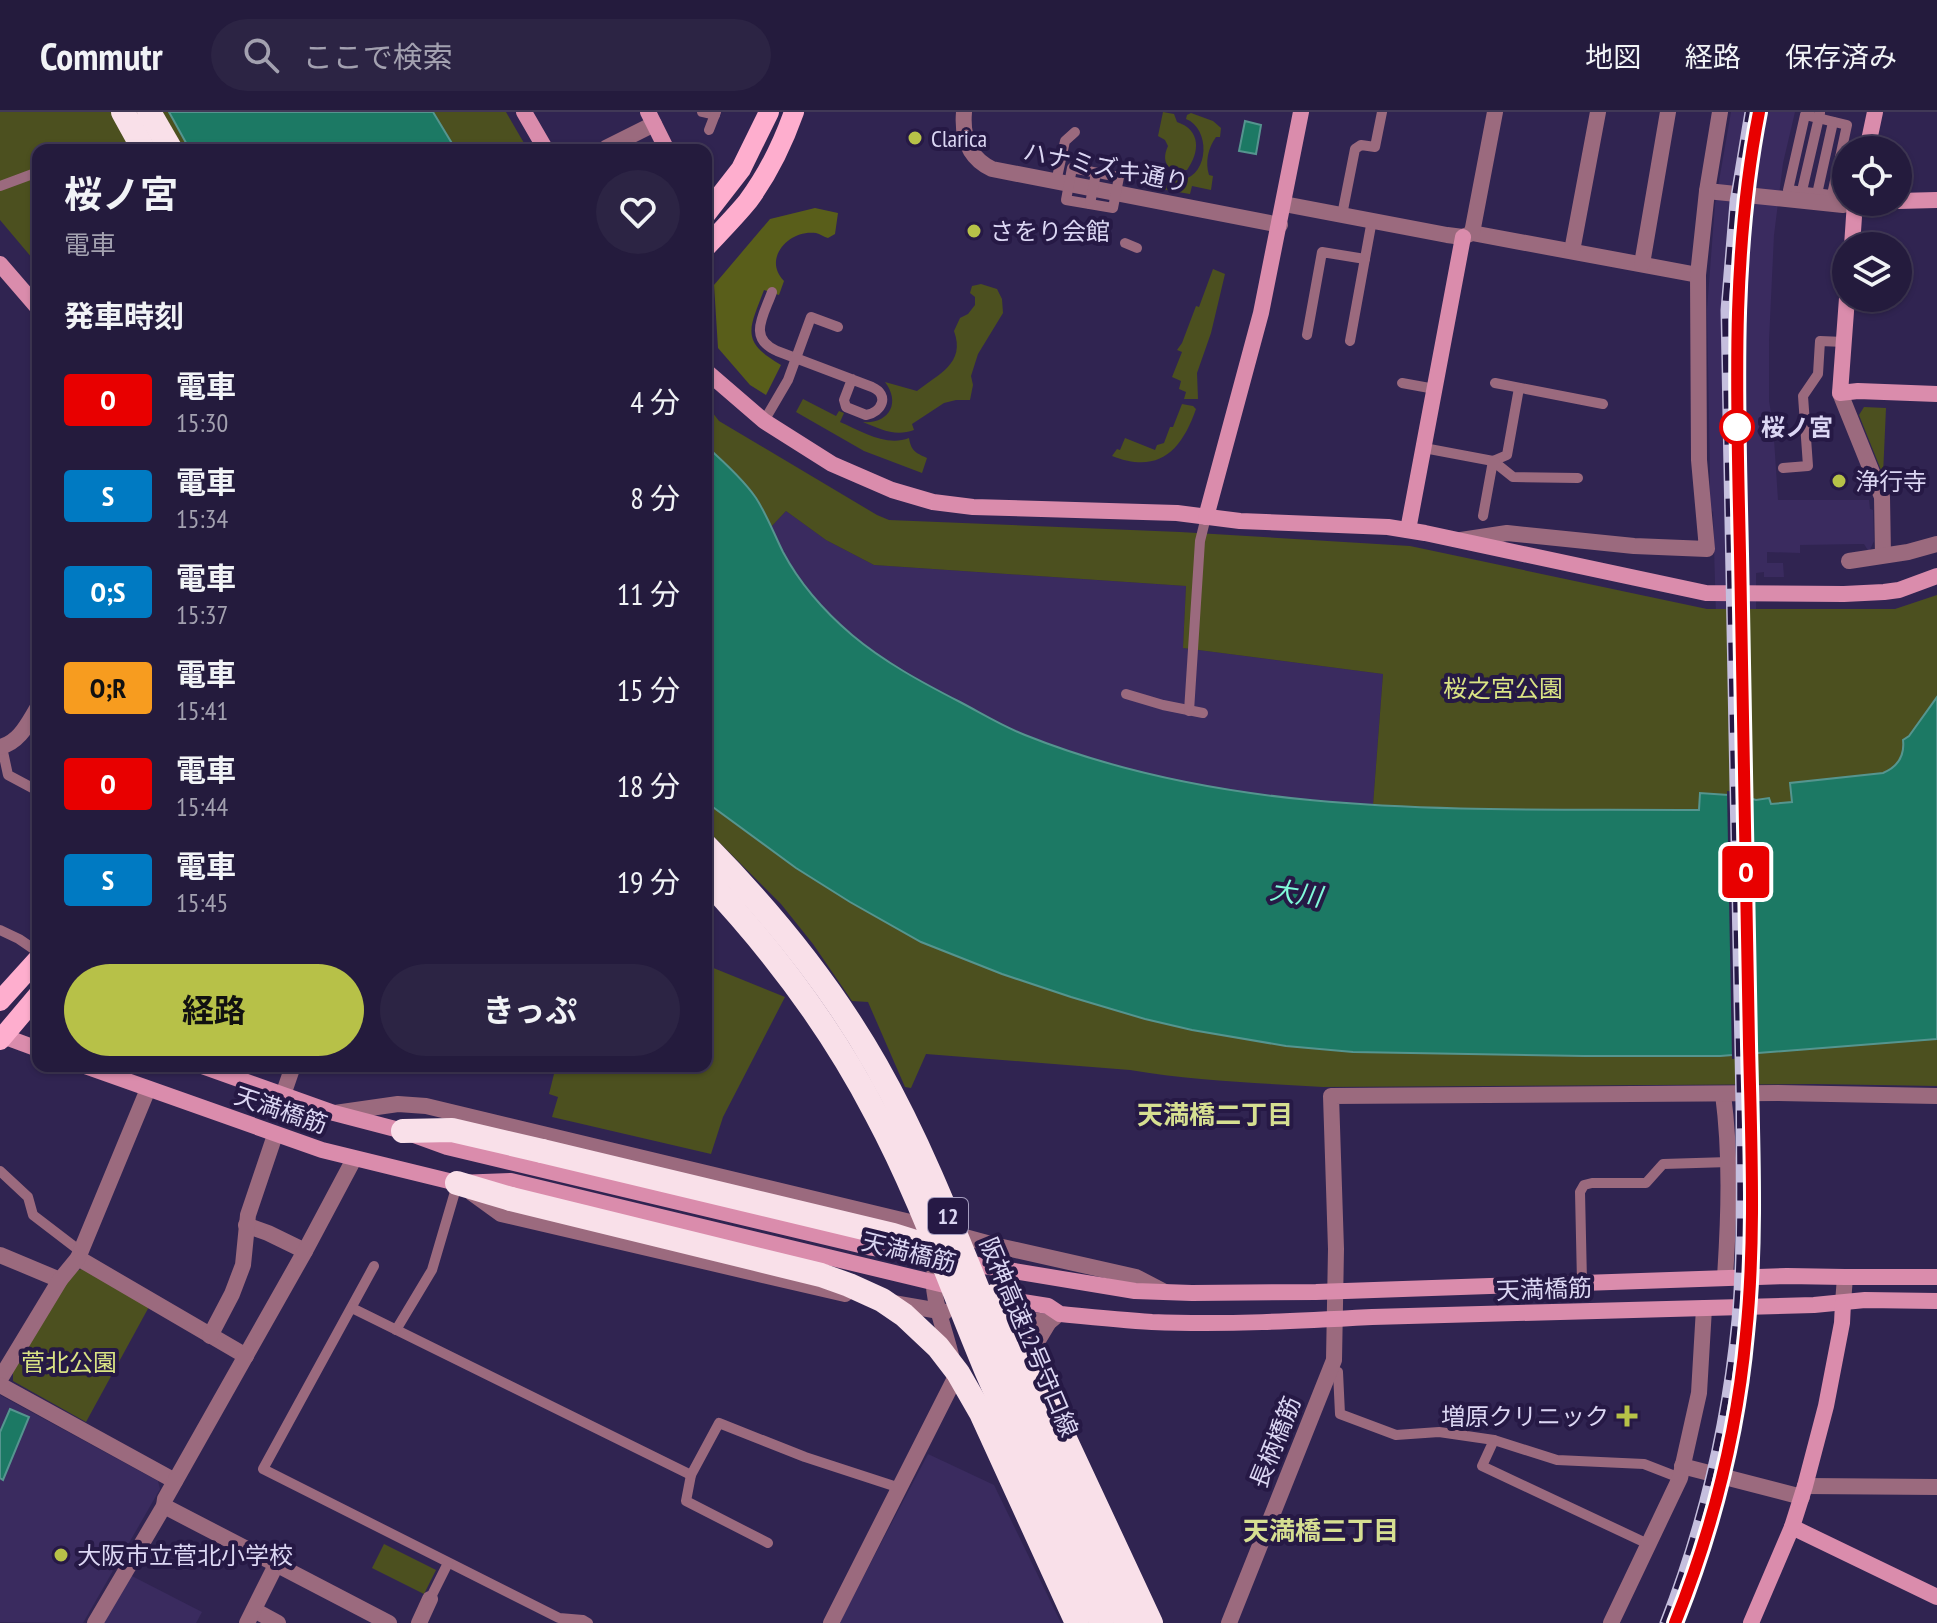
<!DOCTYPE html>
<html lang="ja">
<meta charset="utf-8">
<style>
body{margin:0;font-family:"PT Sans Narrow","Noto Sans JP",sans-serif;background:#2c2444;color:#f1f3f6;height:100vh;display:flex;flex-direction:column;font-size:30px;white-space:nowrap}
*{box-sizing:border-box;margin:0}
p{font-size:26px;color:#a3a1b0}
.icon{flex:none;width:44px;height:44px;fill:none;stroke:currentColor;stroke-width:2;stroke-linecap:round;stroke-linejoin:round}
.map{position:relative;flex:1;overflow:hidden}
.side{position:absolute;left:32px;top:32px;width:680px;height:928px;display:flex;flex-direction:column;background:#241b3d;border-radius:16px;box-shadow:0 2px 6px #0004,0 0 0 2px #413957}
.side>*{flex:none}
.badge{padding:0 16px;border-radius:6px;font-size:28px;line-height:52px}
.fabs{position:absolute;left:1832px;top:24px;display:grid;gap:16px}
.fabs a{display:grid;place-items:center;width:80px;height:80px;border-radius:50%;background:#241b3d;box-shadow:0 2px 6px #0004,0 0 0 2px #413957;font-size:40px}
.map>.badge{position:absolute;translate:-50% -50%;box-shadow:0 0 0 4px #fff}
h2{padding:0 32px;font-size:30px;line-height:72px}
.round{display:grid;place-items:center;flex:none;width:84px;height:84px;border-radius:42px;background:#2c2444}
.headline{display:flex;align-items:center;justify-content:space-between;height:136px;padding:0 32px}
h1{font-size:38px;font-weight:700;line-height:60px}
.button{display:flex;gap:16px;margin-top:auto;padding:16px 32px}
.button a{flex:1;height:92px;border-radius:48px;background:#b7c148;color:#111;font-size:32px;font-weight:700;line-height:92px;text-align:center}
.button a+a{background:#2c2444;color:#f1f3f6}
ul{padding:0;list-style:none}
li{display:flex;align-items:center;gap:24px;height:96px;padding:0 32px}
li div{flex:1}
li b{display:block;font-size:30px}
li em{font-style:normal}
li .badge{min-width:88px;font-weight:700;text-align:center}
header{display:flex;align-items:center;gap:48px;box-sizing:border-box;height:112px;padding:0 40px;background:#241b3d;border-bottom:2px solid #413957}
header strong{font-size:38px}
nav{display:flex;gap:44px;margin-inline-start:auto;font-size:28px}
.search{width:560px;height:72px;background:#2c2444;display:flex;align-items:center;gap:20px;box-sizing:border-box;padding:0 28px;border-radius:44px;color:#a3a1b0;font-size:30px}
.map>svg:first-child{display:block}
</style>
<header>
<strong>Commutr</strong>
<div class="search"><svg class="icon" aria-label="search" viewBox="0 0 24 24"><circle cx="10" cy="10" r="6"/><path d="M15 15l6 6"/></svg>ここで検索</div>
<nav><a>地図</a><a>経路</a><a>保存済み</a></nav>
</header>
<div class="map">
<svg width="1937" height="1511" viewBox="0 0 1937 1511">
<rect width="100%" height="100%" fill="#302451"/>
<g fill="#3a2b5f">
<polygon points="1731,0 1795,0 1783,51 1774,123 1769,229 1769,289 1773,312 1778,388 1869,388 1870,397 1873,398 1874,429 1869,440 1864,432 1860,432 1800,433 1800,441 1767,440 1767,451 1783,451 1784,465 1764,465 1764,460 1756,461 1756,504 1716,505 1713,400 1709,395 1710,361 1707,198 1715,92"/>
<polygon points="786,399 826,428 874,453 1186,474 1183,536 1383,562 1373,693 1307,689 1207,676 1116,655 1023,622 937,578 889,549 854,525 821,494 796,460 783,441 771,415"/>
<polygon points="0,1283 158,1369 160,1377 83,1511 0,1510"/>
<polygon points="928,1342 994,1373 1061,1511 839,1511"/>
<polygon points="130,1463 202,1500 196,1511 103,1511"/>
</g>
<g fill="#4c501f">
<polygon points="0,0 169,0 190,38 38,38 38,153 0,108"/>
<polygon points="433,0 506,0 528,38 456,38"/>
<path d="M1163 0 1174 2 1177 10C1201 18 1200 40 1187 58H1172C1163 51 1164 43 1168 34L1165 28 1158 24Z"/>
<path d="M1191 1 1213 9 1221 16 1220 25H1216C1208 36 1205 50 1209 63L1213 64 1211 78 1192 74 1190 82 1148 75 1150 63C1160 65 1173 70 1182 68 1210 62 1210 16 1186 7L1187 3Z"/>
<polygon points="1213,157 1225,162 1211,221 1197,261 1198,287 1184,287 1186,280 1179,277 1181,269 1172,265 1182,240 1177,238 1182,231 1196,194 1199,195"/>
<path d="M981 172 997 177 1002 187 1003 201 978 242 971 264 973 273 970 288H956L944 291 912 312 914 318C895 325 880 317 863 310 889 312 901 291 885 270L917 279C938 262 966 252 954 219L960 206 968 202 975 193V185L970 181 972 174Z"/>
<path d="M803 287 836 304 839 299 844 301 840 310C861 319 886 335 909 326 911 339 916 341 927 346L922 361 864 339 796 300Z"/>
<polygon points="706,292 719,309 877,403 889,408 1180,420 1410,434 1707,497 1895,497 1937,483 1937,675 1770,692 1769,686 1756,688 1743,684 1701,681 1699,698 1442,697 1373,693 1383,562 1183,536 1186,474 874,453 826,428 786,399 771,415 755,385 718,344 706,333"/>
<path d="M1182 292 1193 294 1196 297C1181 340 1158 362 1112 344L1117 337 1120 338 1125 326 1155 338 1157 333 1164 331 1170 315H1173Z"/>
<polygon points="1864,295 1886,296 1883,363 1859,303"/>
<path d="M706 690 796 756 850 790 921 830 1002 862 1071 885 1145 907 1192 918 1286 934 1353 940 1584 944H1720L1937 927V974L1815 972 1323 975C1259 971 1194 969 1130 958L926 942 911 976 905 975 868 890 852 889 813 832 781 792 706 717Z"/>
<polygon points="706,853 785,885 723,1005 711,1042 552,1005 558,985 549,982 556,954 706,954"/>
<polygon points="85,1156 150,1193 86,1310 13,1269 13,1258 72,1160"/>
<polygon points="384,1432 436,1458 424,1482 372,1456"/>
</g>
<path fill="#595e1a" d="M815 96 838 101 835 122 828 126C824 125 820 122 816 121 789 117 762 147 784 169L779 183 764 178C750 216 739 229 781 253L766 283 750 273 718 236 714 173 770 107Z"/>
<g fill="#1c7964" stroke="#55958f" stroke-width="2">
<polygon points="169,0 433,0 456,38 190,38"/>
<polygon points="1245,9 1261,13 1256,42 1239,39"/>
<path d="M706 334C723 349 743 367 756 386 767 403 774 422 783 440 800 472 825 500 852 523 884 550 923 571 960 590 981 601 1002 614 1025 623 1240 709 1471 696 1699 698L1700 681 1743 684 1756 688 1769 686 1771 692 1792 690 1790 671 1883 661C1897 655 1905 645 1903 628L1909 624 1937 585V927L1720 944H1584L1353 940 1286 934 1192 918 1145 907 1071 885 1002 862 921 830 850 790 796 756 706 690Z"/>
<polygon points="10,1297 29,1305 3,1368 0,1366 0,1320"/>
</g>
<polygon fill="#302451" points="1727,679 1752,682 1757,945 1732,947"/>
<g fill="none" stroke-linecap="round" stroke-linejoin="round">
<g stroke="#9b6a7e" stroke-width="10">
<polyline points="702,0 715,3"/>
<polyline points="709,18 716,0"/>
<polyline points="1056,70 1065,29 1075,20"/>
<polyline points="0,74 38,60"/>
<polyline points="1817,82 1833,10"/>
<polyline points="1801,83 1820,1"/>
<polyline points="1830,92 1847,13 1805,3 1788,78 1831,83"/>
<polyline points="1342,103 1355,37 1361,33 1375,35 1382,0"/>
<polyline points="1125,131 1137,136"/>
<path d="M772 180C764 203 747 226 777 239L872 275C890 283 882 300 866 303L846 295 844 288 852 267"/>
<polyline points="1307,223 1322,140 1365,147"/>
<polyline points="1350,229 1372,108"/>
<polyline points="1402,271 1435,277"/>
<polyline points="1495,271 1603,292"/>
<polyline points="764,309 788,268 811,205 838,215"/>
<polyline points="1424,336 1493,349 1507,343 1519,276"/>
<polyline points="1783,356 1808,354 1803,284 1818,262 1820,229 1844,230"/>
<polyline points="1483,404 1493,349 1513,365 1578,366"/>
<polyline points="1126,582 1163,593 1203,601"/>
<polyline points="1189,599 1200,429 1206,405"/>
<polyline points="2,635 8,663 38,679"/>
<polyline points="0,818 19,827 38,840"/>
<polyline points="0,1059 28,1085 33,1103 80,1139"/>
<polyline points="374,1154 263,1357 559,1506 583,1508 588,1511"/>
<polyline points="1582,1170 1580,1080 1584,1073 1592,1071 1646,1071 1663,1052 1729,1050"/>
<polyline points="352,1196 691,1363"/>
<polyline points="396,1218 432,1158 457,1073"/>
<polyline points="1330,1257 1338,1260 1340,1302 1396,1323 1439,1320 1494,1328 1557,1348 1644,1352 1680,1366"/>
<polyline points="1494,1328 1482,1354 1648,1432"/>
<polyline points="768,1431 686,1389 691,1363 719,1311 805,1345 900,1376"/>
<polyline points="430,1487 448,1451"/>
</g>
<g stroke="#9b6a7e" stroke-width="16">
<path d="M964 0C962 24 968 46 992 57L1280 113"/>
<polyline points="606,36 654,12"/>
<polyline points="1707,79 1843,93 1855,90"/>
<polyline points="1284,92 1447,123 1463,125 1472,121 1698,163"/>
<polyline points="1472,121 1495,0"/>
<polyline points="1572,139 1598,0"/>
<polyline points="1642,152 1668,0"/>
<polyline points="1840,281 1882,385 1883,443"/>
<polyline points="1461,428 1507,421 1634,434 1707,437 1699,348 1698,163 1707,79 1720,0"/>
<polyline points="1849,449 1908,440 1937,432"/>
<path d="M0 635C20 630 28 611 38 595"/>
<path d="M1723 982C1731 1043 1729 1104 1725 1165"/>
<polyline points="283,983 293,954"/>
<polyline points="335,1001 398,992 426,994 906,1109 998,1134 1136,1165 1165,1180"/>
<polyline points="472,1081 501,1102 845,1182"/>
<polyline points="246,1113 268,1121 305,1139"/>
<polyline points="0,1143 60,1168"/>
<polyline points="78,1146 246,1244"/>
<polyline points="893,1191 945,1200"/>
<polyline points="1843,1191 1845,1165"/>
<polyline points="1000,1205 1049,1210 1055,1205"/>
<polyline points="210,1224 232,1182 243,1153 248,1103 275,1023"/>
<polyline points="1042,1254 1034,1235 1049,1210"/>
<polyline points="0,1267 60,1168 78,1146 148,977"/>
<polyline points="0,1273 175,1369"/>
<polyline points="1682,1354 1802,1385"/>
<polyline points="1805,1374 1937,1375"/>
<polyline points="164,1394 389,1511"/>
<polyline points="254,1498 278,1511"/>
<polyline points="95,1511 164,1394 165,1387 305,1139 354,1047"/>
<polyline points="247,1511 276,1453"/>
<polyline points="419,1511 430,1487"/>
<path d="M831 1511 955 1266C953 1232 928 1188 935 1158"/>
<polyline points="1229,1511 1334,1248 1336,1137 1331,984 1778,981 1937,984"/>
<polyline points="1611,1511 1680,1366 1699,1281 1704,1196"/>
</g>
<g stroke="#da8cac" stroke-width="16">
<polyline points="524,0 546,38"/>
<polyline points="648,0 667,38"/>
<polyline points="1867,38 1875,0"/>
<polyline points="1898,89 1937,88"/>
<polyline points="1852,134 1855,90"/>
<polyline points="0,152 38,196"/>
<polyline points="1847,186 1840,281 1858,279 1937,282"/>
<polyline points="706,259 764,309 832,352 892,378 933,390 973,395 1177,401 1240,409 1388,415 1425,421 1706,481 1844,482 1884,480 1899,478 1937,464"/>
<polyline points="1206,405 1261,201 1301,0"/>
<polyline points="1408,418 1463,125"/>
<polyline points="0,923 38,937"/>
<polyline points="85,954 322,1038 457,1071 511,1069 957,1176"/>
<polyline points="202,954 334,1001 403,1019 447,1035 868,1135 1135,1179 1192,1181 1316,1180 1787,1164 1845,1165 1937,1165"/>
<path d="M991 1185 1048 1194 1060 1202C1091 1205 1121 1208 1152 1210 1225 1213 1299 1209 1372 1205L1814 1193 1865 1188 1937 1189"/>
<polyline points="1792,1415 1937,1485"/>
<polyline points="1751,1511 1792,1415 1805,1374 1826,1294 1842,1211 1843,1191"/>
</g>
<g stroke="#feaece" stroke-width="20">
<polyline points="706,102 741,57 769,0"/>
<path d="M706 135C720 120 735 105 748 89 768 62 783 31 794 0"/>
<polyline points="0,889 38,847"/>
<polyline points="0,928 38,883"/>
</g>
<g stroke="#f9e0e9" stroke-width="24">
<polyline points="123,0 144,38"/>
<polyline points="149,0 171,38"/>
<polyline points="403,1019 452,1018 542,1039"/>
<polyline points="457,1071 511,1087"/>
<polyline points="1039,1271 1151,1511"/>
</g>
<g stroke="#c5bfde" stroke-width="9">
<g id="rail">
<polyline points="1743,1252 1748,1197"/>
<path d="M1664 1511C1702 1414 1726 1312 1736 1208 1742 1137 1740 1064 1740 993L1725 198 1734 90 1749 0"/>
</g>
</g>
<use href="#rail" stroke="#261945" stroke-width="6" stroke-dasharray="18" stroke-linecap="butt"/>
<g stroke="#9b6a7e" stroke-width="10">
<polygon points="1072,56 1119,65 1113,96 1066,88"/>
<polyline points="1090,92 1096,61"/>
</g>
<g stroke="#f9e0e9" stroke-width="24">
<path d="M706 734C771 800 830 872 876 953 929 1046 965 1148 1006 1247 1044 1336 1084 1425 1127 1511"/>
<path d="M706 767C773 838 831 915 876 1002 920 1084 950 1172 986 1258 1023 1343 1063 1427 1102 1511"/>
<polyline points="542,1039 893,1123 944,1139"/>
<polyline points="511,1087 821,1163 849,1173 882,1188 904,1203 938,1235 958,1261 981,1301 1077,1511"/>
<polyline points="994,1184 1005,1200 1039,1271"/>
</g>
</g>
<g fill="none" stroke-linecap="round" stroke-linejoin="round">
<g stroke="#fff" stroke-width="18">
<path id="line" d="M1675 1511C1712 1419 1737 1321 1746 1222 1756 1126 1751 1028 1749 932 1746 769 1743 605 1740 442 1737 293 1730 147 1759 0"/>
</g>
<use href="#line" stroke="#e80000" stroke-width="12"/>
</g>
<g fill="#b7c148" stroke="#261945" stroke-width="3">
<circle cx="915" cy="26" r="8"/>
<circle cx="974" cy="119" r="8"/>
<circle cx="1839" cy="369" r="8"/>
<path d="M1623 1292h8v8h8v8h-8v8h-8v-8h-8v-8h8z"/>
<circle cx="61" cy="1443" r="8"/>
</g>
<circle fill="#fff" stroke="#e80000" stroke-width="4" cx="1737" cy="315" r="16"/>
<g text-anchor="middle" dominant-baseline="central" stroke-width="8" stroke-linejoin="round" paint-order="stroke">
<rect fill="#261945" stroke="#a59dbf" stroke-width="2" x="928" y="1086" width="40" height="36" rx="6"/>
<g font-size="22" font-weight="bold" fill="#dbd6f3">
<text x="948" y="1104">12</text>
</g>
<g font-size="24" fill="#dbd6f3" stroke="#261945" text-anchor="start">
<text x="931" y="26">Clarica</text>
<text x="990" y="119">さをり会館</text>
<text x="1855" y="369">浄行寺</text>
<text x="1609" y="1304" text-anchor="end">増原クリニック</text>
<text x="77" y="1443">大阪市立菅北小学校</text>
</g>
<g font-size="24" fill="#dbd6f3" stroke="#261945">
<text transform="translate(1106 55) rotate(11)">ハナミズキ通り</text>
<text transform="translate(281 998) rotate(19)">天満橋筋</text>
<text transform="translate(909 1140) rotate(14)">天満橋筋</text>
<text transform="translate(1544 1177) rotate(-2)">天満橋筋</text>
<text transform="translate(1029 1225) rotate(67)">阪神高速12号守口線</text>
<text transform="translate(1275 1330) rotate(-68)">長柄橋筋</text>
</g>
<g font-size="24" font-weight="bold" fill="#dbd6f3" stroke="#261945" text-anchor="start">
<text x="1761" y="315">桜ノ宮</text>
</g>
<g font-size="24" fill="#dae484" stroke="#261945">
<text x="1503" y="576">桜之宮公園</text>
<text x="69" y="1250">菅北公園</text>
</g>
<g font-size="26" font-style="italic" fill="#81fada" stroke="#261945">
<text transform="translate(1296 781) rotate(8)">大川</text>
</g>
<g font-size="26" font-weight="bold" fill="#d6df91" stroke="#261945">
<text x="1215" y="1002">天満橋二丁目</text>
<text x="1321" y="1418">天満橋三丁目</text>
</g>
</g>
</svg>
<div class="fabs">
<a><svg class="icon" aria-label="locate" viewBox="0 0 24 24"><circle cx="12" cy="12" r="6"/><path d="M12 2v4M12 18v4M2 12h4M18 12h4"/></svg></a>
<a><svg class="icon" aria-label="layers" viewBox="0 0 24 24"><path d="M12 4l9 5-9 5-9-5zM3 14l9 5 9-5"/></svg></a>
</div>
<b class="badge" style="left:1746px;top:760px;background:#e80000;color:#fff">O</b>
<section class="side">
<div class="headline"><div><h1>桜ノ宮</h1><p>電車</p></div><a class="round"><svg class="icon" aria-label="heart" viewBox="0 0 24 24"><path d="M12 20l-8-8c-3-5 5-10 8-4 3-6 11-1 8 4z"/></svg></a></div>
<h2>発車時刻</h2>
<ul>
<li><span class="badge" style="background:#e80000;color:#fff">O</span><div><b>電車</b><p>15:30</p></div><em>4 分</em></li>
<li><span class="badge" style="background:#007ac2;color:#fff">S</span><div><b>電車</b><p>15:34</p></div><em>8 分</em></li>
<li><span class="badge" style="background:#007ac2;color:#fff">O;S</span><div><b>電車</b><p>15:37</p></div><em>11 分</em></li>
<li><span class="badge" style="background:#f79c1f;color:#111">O;R</span><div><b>電車</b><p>15:41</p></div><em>15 分</em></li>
<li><span class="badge" style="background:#e80000;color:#fff">O</span><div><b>電車</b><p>15:44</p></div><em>18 分</em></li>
<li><span class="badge" style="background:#007ac2;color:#fff">S</span><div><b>電車</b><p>15:45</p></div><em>19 分</em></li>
</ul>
<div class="button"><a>経路</a><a>きっぷ</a></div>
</section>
</div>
